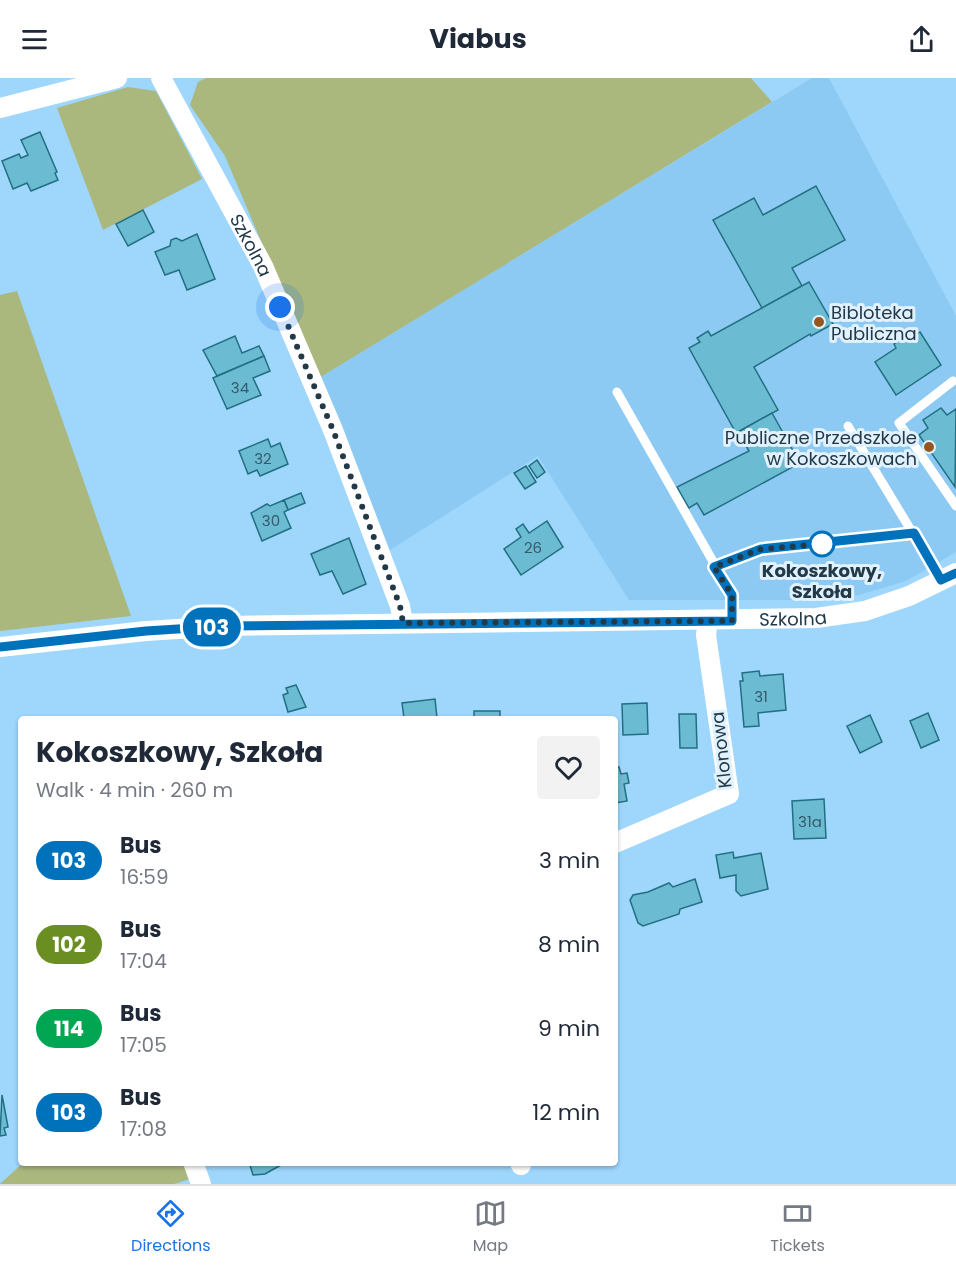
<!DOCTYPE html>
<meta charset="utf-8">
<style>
body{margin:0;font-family:Poppins,sans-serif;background:#f2f2f3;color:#1f2937;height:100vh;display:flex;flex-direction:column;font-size:22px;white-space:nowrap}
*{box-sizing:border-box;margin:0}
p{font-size:20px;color:#747a83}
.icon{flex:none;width:33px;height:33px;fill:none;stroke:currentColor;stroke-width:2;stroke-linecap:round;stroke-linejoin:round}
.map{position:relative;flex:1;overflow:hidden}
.drawer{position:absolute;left:18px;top:638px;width:600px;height:450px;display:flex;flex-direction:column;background:#fff;border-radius:6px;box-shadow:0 2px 4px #0004}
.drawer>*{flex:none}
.badge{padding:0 12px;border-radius:20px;font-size:21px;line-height:39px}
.you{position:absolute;width:30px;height:30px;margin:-15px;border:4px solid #fff;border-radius:50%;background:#1a73e8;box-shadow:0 0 0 9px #1a73e833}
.map>.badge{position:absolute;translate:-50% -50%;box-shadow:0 0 0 3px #fff}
.round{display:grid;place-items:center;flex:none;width:63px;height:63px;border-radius:6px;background:#f2f2f3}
.overview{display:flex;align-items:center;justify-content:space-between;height:102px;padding:0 18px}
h1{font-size:28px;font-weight:700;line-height:45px}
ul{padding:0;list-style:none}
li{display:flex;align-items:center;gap:18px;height:84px;padding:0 18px}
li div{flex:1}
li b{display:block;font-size:22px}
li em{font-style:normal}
li .badge{min-width:66px;font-weight:700;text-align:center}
header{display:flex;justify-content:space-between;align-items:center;height:78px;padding:0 18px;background:#fff;font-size:27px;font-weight:700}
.dock{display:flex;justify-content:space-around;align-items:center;height:84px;border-top:2px solid #e0e1e3;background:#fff;font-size:16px;color:#747a83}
.dock a{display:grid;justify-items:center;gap:3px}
.dock .current{color:#1a73e8}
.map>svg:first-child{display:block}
</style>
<header><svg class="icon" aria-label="menu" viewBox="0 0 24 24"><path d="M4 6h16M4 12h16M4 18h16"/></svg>Viabus<svg class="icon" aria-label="share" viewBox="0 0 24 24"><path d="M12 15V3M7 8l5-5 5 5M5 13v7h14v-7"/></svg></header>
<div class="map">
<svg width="956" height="1106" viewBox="0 0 956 1106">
<rect width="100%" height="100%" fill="#9ed6fc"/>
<polygon fill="#8ccaf3" points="812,0 829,0 956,238 956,474 906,503 859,517 814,522 629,522 538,378 390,472 319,300"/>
<g fill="#aab77d">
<polygon points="206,0 751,0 772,24 319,300 225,78 190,27 198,4"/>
<polygon points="128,9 156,13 202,101 103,152 57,30"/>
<polygon points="17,213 131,538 0,553 0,217"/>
<polygon points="24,1084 185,1085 190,1101 174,1106 0,1106"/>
</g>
<g fill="#6bbbd3" stroke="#226f82" stroke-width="1.5">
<polygon points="40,54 57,94 55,95 58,102 31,113 27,105 13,111 2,83 19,76 21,80 28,77 21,62"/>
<polygon points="816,108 845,162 792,190 802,208 762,230 713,142 754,120 763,137"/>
<polygon points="143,132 154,154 128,168 116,146"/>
<polygon points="197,156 215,201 187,212 179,192 165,197 155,174 170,168 171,162 176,160 182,163"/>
<polygon points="809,204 833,246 811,258 810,256 754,289 778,332 736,355 689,270 700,264 697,260 708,253 711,258"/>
<polygon points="920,254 941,287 896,317 875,284 896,270 894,266 906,258 908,262"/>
<polygon points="235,258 242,275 259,268 264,278 217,298 203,272"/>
<polygon points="264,278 270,293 253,300 261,317 227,331 213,300"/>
<polygon points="941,330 947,337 956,331 955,409 919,357 928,350 923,342"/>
<polygon points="772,335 800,385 704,437 697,425 689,430 677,409 749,373 738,354"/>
<polygon points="268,361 271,369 280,365 288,386 260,398 257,392 248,396 239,373"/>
<polygon points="537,382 545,394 537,400 529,388"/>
<polygon points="526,388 536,404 525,411 514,395"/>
<polygon points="301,415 305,425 288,432 284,422"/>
<polygon points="284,422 288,432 284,434 291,450 262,463 251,435 267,426 270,428"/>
<polygon points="547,443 563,469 521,497 504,471 521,459 516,451 523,446 529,455"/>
<polygon points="349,460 366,506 343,516 332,493 320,497 311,476"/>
<polygon points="759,593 760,598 783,596 786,632 758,635 759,648 744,649 740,603 743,603 742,595"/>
<polygon points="296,607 306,629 288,634 283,617 288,615 286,610"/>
<polygon points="435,621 437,640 404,640 402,625"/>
<polygon points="647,625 648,656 623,657 622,626"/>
<rect x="474" y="633" width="26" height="7"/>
<polygon points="928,635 939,662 921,670 910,643"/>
<polygon points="679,636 696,636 697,670 680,670"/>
<polygon points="870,637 882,664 860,675 847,648"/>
<polygon points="619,689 621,696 627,695 629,705 624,706 627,723 615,725 615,690"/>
<polygon points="824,721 826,760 794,761 792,723"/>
<polygon points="733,774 734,780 761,775 768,811 741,818 736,813 736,797 720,800 716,777"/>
<polygon points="695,801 702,824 680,831 679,836 643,848 638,845 630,822 633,817 648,814 669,805 673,809"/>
<polygon points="2,1017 8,1049 4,1050 6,1057 0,1058"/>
<polygon points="249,1084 281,1084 281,1087 265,1096 253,1097"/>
</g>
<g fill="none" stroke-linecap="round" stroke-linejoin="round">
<g stroke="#fff" stroke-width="9">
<polyline points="953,303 899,345 956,428"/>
<polyline points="617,314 732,517 732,542"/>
<polyline points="848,348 941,502"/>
<polyline points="714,489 761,471 914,455"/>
</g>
<g stroke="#fff" stroke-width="20">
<path id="s1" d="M161 0 263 188 333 352 400 528 403 545"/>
<polyline points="0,30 117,0"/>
<path id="s2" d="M0 569 146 553 225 548 816 540 865 533 909 518 956 495"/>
<polyline points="615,765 729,716 706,557 708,543"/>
<polyline points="193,1084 201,1106"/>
<polyline points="520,1084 521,1087"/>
</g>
</g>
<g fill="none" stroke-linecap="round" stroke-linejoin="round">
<g stroke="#fff" stroke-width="14">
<polyline id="line" points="0,569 146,553 225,548 732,543 732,517 714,489 761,471 914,455 941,502 956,495"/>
</g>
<use href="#line" stroke="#0072bc" stroke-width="9"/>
<polyline stroke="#223948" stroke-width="6" stroke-dasharray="0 10.8" points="280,229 333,352 400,528 403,545 732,543 732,517 714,489 761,471 822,466"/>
</g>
<g fill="#95571d" stroke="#e1f1fd" stroke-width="2">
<circle cx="819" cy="244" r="6"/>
<circle cx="929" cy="369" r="6"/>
</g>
<circle fill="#fff" stroke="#0072bc" stroke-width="3" cx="822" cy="466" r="12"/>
<g text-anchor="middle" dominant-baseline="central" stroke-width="6" stroke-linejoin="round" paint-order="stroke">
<g font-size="15" fill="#345a6b">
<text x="240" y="309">34</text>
<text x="263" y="380">32</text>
<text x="271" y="442">30</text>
<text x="533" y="469">26</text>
<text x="761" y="618">31</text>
<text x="810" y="743">31a</text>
</g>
<g font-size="18" fill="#223948" stroke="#e1f1fd">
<text stroke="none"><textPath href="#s1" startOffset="190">Szkolna</textPath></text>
<text stroke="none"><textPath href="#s2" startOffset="794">Szkolna</textPath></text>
<text transform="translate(721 672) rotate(-96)">Klonowa</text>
</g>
<g font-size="18" fill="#223948" stroke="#e1f1fd" text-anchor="start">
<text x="831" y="234">Bibloteka<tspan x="831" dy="21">Publiczna</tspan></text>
<text x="917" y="359" text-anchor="end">Publiczne Przedszkole<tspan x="917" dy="21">w Kokoszkowach</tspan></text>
</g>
<g font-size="18" font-weight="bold" fill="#223948" stroke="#e1f1fd">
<text x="822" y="492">Kokoszkowy,<tspan x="822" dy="21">Szkoła</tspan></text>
</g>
</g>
</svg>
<div class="you" style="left:280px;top:229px"></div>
<b class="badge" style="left:212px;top:549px;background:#0072bc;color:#fff">103</b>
<section class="drawer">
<div class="overview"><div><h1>Kokoszkowy, Szkoła</h1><p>Walk · 4 min · 260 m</p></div><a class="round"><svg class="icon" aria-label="heart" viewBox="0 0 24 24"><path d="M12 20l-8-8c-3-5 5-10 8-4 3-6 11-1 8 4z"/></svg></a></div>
<ul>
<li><span class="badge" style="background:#0072bc;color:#fff">103</span><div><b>Bus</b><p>16:59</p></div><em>3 min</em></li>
<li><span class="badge" style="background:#6b8e23;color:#fff">102</span><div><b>Bus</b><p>17:04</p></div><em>8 min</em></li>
<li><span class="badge" style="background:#00a651;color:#fff">114</span><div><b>Bus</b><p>17:05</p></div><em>9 min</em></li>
<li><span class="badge" style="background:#0072bc;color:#fff">103</span><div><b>Bus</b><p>17:08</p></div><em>12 min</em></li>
</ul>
</section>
</div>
<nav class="dock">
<a class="current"><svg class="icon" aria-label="directions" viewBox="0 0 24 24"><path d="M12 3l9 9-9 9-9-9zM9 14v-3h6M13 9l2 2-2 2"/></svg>Directions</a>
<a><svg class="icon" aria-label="map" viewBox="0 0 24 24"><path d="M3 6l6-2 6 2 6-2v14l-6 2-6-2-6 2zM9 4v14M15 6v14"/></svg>Map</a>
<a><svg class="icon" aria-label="tickets" viewBox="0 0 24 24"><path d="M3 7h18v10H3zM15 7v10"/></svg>Tickets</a>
</nav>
